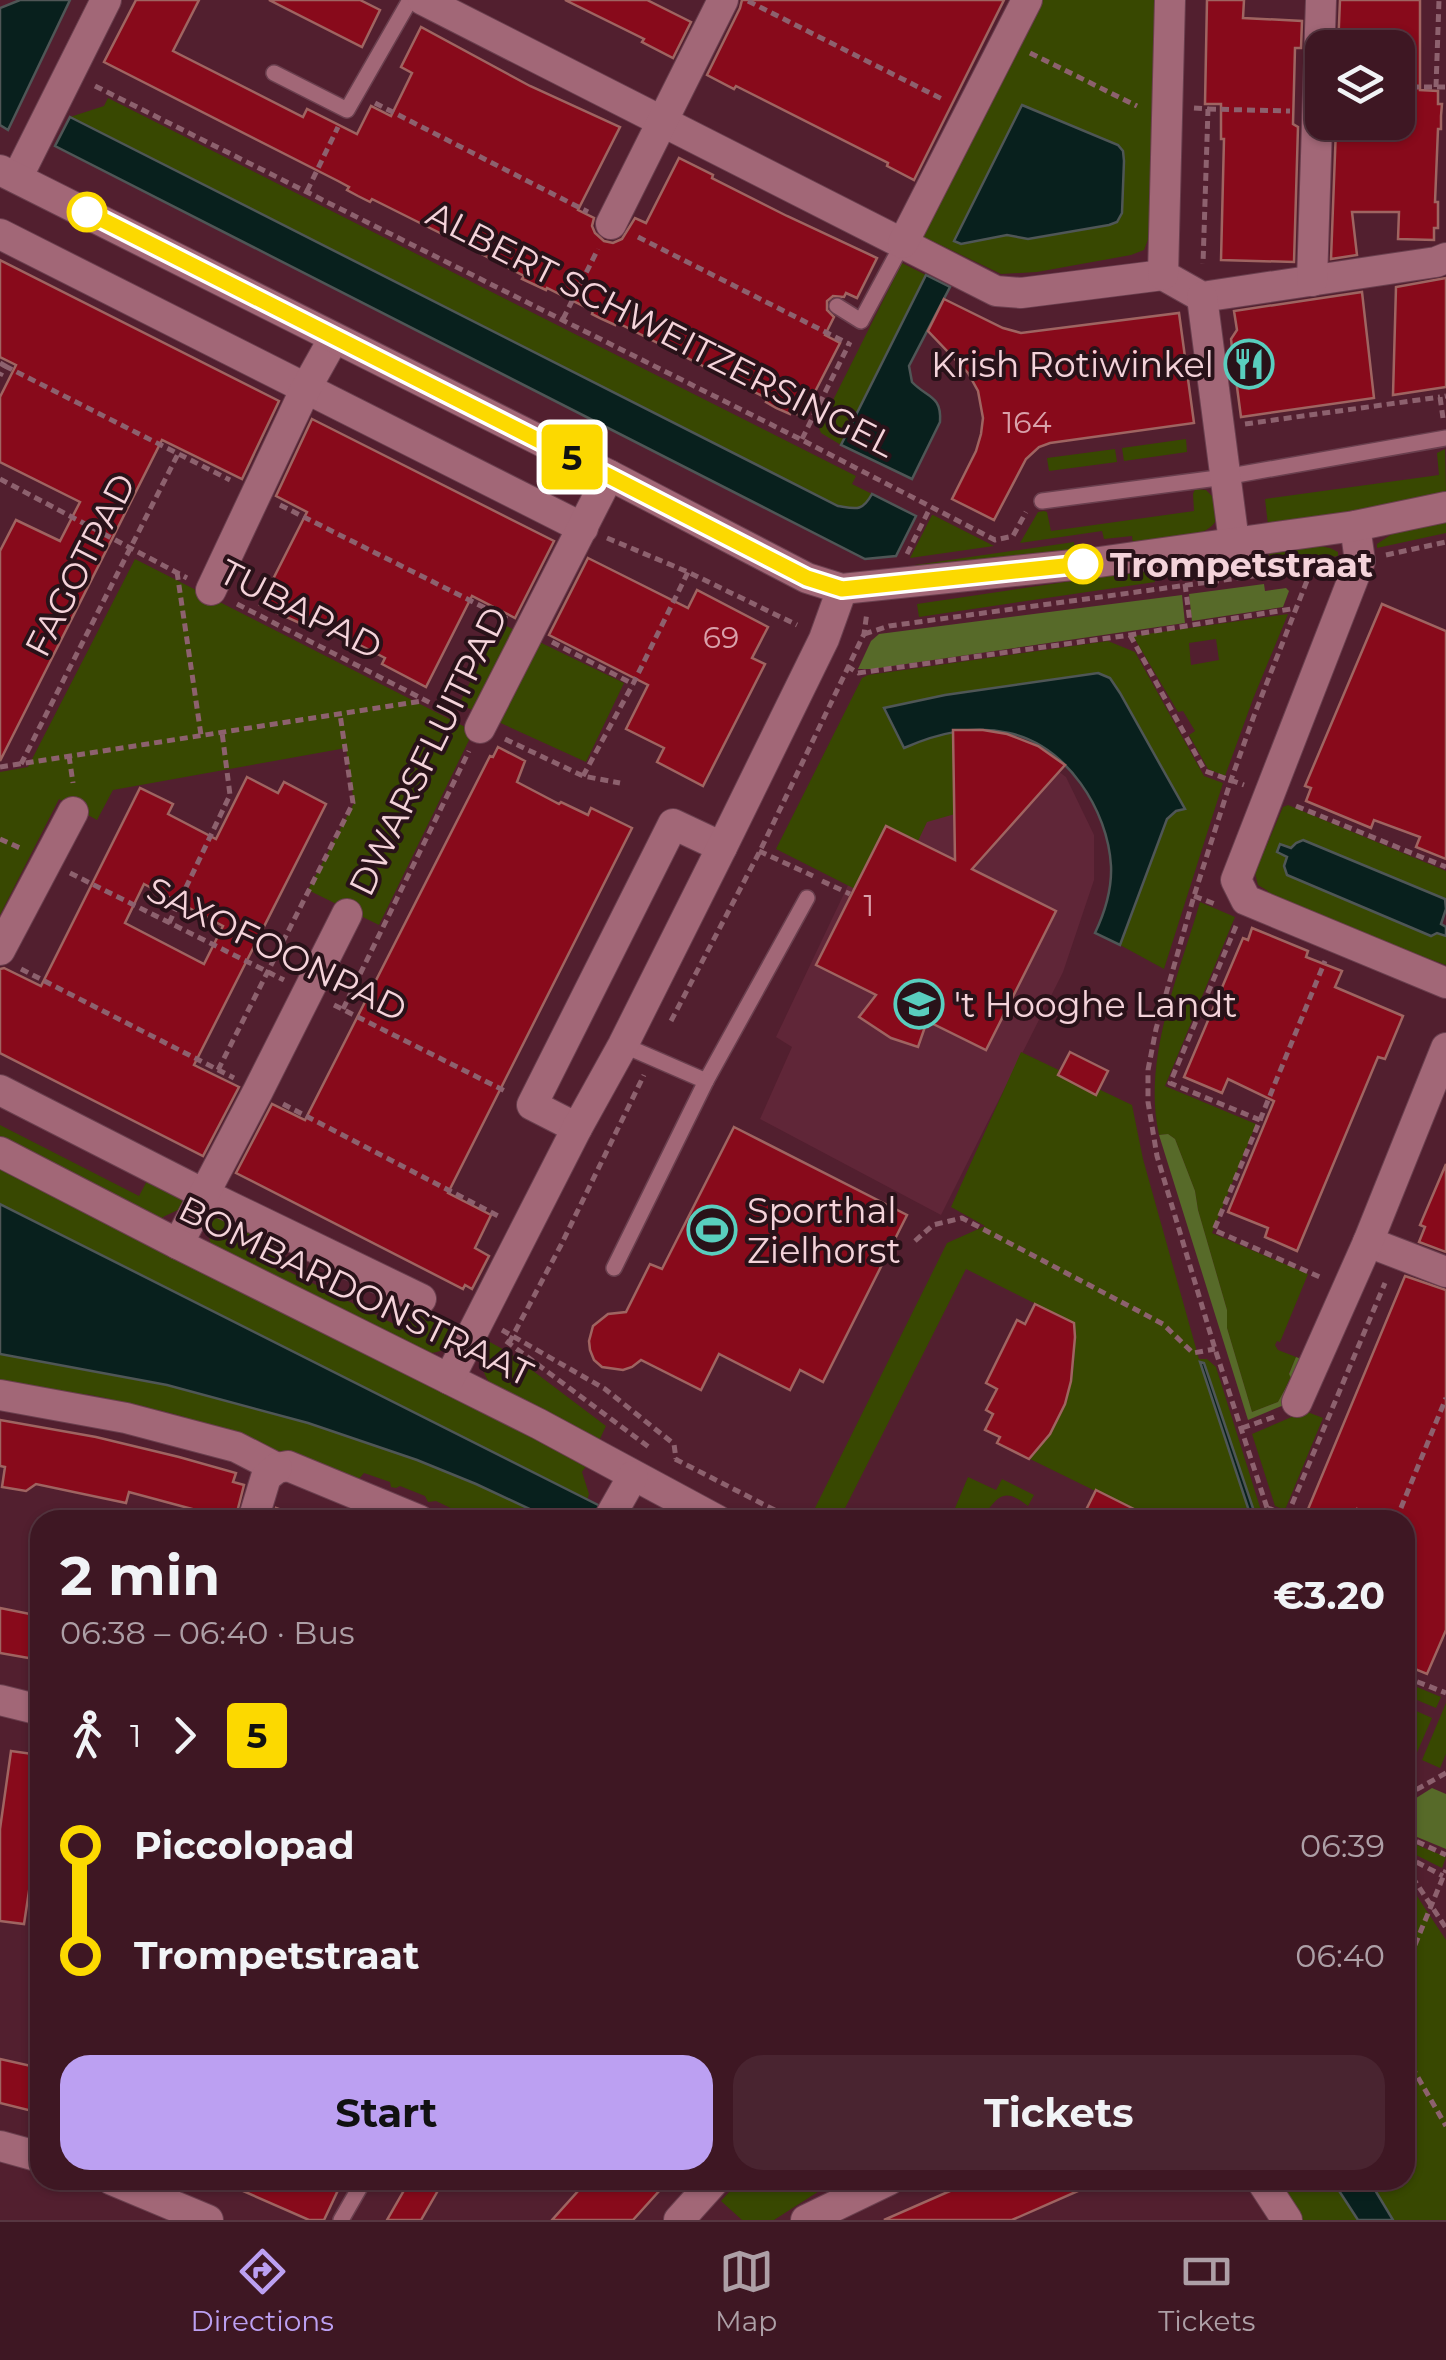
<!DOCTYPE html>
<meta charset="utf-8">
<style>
body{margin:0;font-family:Montserrat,sans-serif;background:#492430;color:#f1f3f6;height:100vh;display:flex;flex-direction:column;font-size:38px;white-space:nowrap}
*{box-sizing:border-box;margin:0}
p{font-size:32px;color:#ad9fa6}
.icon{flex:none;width:55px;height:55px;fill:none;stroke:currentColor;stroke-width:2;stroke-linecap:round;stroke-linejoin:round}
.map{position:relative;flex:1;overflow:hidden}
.drawer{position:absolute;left:30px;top:1510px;width:1385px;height:680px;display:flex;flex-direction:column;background:#3e1723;border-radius:30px;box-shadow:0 2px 8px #0004,0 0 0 2px #573641}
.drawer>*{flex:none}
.badge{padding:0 20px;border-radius:8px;font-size:35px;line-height:65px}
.controls{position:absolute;left:1305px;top:30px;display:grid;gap:20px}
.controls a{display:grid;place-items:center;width:110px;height:110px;border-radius:20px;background:#3e1723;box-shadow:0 2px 8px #0004,0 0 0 2px #573641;font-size:50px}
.map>.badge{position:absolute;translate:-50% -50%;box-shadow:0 0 0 5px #fff}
.legs{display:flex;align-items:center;gap:15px;height:110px;padding:0 30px;font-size:32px}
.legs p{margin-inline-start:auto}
.summary{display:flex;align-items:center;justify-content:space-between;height:170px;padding:0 30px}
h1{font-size:55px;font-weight:700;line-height:75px}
.action{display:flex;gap:20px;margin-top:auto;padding:20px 30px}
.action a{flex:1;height:115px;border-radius:30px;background:#bca0f2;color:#111;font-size:40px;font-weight:700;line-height:115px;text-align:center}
.action a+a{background:#492430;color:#f1f3f6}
ul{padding:0 30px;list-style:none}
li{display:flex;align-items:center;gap:35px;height:110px;font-size:38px}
li i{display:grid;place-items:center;width:15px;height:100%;margin:0 12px;background:currentColor}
li i::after{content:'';width:25px;height:25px;margin:-12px;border:8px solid;border-radius:50%;background:#3e1723}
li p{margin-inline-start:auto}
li:first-child i{background:linear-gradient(#0000 50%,currentColor 0)}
li:last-child i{background:linear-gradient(currentColor 50%,#0000 0)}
.tabs{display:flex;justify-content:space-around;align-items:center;height:140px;border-top:2px solid #573641;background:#3e1723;font-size:28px;color:#ad9fa6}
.tabs a{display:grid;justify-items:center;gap:5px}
.tabs .current{color:#bca0f2}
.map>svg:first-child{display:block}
</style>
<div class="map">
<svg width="1446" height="2220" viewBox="0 0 1446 2220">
<rect width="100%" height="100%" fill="#521f2f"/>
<polygon fill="#602638" points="1019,742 1066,777 1094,835 1094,880 1063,972 941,1215 760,1119 792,1047 776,1037 878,822"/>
<g fill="#384801" fill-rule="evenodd">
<path d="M1041 0H1160L1152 215 1149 237 1144 250 1131 255 1037 272 1001 274 922 236ZM1118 145 1123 151 1124 161 1122 213 1117 222 1109 225 1028 239 1007 235Z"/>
<path d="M108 98 856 476 852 484 872 494C862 512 856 509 838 506L70 117 104 106Z"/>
<polygon points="902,263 926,275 841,445 821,433 819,428"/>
<polygon points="1186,439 1187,452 1124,461 1122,448"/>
<polygon points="1115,449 1117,462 1049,471 1047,458"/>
<polygon points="1445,449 1446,492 1374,509 1268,525 1265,499 1439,475 1437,453"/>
<path d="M1195 489 1206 490 1215 499C1216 504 1218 510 1217 516 1214 541 1153 541 1133 544L1132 536 1104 539 1102 531 1020 543 1038 512 1044 511 1047 512 1051 531 1194 511 1193 494Z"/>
<polygon points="932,515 933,515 994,546 910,558"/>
<polygon points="1446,521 1446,533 1377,548 1377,544 1392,534"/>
<polygon points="1074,542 1075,552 916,575 915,565"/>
<polygon points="1319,546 1330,548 1338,552 1338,556 1271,566 1269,553"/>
<polygon points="135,559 475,732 471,736 379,925 308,890 354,803 346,748 113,790 97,820 59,799 0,915 0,772 28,767"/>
<polygon points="1153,569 1155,582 919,617 917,604"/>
<path d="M1288 614 1253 699 1225 776 1208 769 1189 735 1195 731 1183 711 1178 712 1133 636ZM1216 639 1219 660 1191 665 1189 643Z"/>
<polygon points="500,623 624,683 586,762 459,704"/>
<polygon points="1108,641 1135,652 1204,776 1223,783 1164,969 1120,945 1167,819 1170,815 1184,809 1110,678 884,708 904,748 925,739 954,731 955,814 927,822 918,841 885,825 855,889 776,849 862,678 868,675"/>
<polygon points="1288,805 1446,871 1446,901 1445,899 1437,933 1446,936 1446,965 1265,899 1268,891 1258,885 1255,873 1257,868 1283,807"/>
<path d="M1200 902 1235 917 1165 1086 1256 1124 1212 1233 1308 1274 1280 1342 1277 1341 1275 1345 1278 1350 1296 1357 1289 1373 1291 1377 1278 1402 1252 1412 1227 1328V1310L1198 1210 1195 1191 1175 1139 1168 1134 1159 1135C1142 1059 1179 975 1200 902Z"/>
<path d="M1021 1052 1132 1105 1143 1159 1199 1359H1207L1216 1367 1264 1520H1257L1203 1363H1201L1252 1520H1128V1507L1030 1459C1067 1413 1078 1383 1074 1323L966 1269 839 1520H809L947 1243 985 1226 951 1207Z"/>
<polygon points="0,1125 139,1196 148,1179 185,1199 182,1208 163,1217 161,1221 0,1139"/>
<polygon points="0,1168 580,1462 586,1466 582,1472 589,1494 587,1500 0,1204"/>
<path d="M212 1213 282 1247 274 1264 402 1328 417 1307 464 1330C455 1344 447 1351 431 1353L211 1246 206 1220Z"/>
<path d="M488 1341 508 1352 606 1426 598 1443 491 1385C480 1370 480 1358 488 1341Z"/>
<path d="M0 1354C142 1374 287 1409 420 1461 465 1478 509 1499 553 1520H458L459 1512 436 1501 428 1502 425 1496 400 1486 396 1488 391 1487 390 1482 364 1473 358 1480 185 1424V1417L159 1410 155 1413 150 1412 148 1407 123 1402H112L111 1399 86 1394 83 1400 0 1388Z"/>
<polygon points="1297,1408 1323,1418 1285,1510 1275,1506 1252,1434 1294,1416"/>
<path d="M968 1477 996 1490 1002 1479 1034 1495 1028 1506C997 1481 997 1507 976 1520L955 1508Z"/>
<polygon points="1405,1682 1441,1697 1436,1708 1405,1695"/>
<polygon points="1446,1703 1446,1754 1440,1768 1422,1760"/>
<polygon points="1405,1706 1432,1718 1415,1757 1405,1754"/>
<polygon points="1405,1840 1446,1857 1442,1868 1406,1850"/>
<polygon points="1405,1878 1446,1940 1446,2220 1393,2220 1369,2180 1405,2180"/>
<polygon points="740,2180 815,2180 824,2188 774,2220 742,2220 721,2201"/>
<polygon points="1275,2180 1332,2180 1358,2220 1303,2220"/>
</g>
<g fill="#576a29">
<polygon points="1264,584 1265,591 1286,588 1289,591 1283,607 1192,621 1189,594"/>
<polygon points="1182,595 1185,623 872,669 858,669 871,641 879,634"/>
<polygon points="1168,1134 1175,1139 1195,1191 1198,1210 1227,1310 1227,1328 1252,1412 1278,1402 1291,1378 1289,1374 1296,1357 1304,1360 1284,1405 1248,1420 1159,1135"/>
<polygon points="1432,1788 1446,1794 1446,1849 1405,1832 1405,1805"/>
</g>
<g fill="#08201d" stroke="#4f5656" stroke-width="2.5">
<polygon points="20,0 70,0 8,130 0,125 0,8"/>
<polygon points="1022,105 1118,145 1123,151 1124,161 1122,213 1117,222 1109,225 1028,239 1007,235 961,244 954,241"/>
<path d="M70 117 838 506C856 509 862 512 872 494L916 516 896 556 865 559 55 146Z"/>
<path d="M926 275 950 287 909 366 912 382C927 398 942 395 940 422L912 479 841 445Z"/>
<path d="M1098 673 1110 678 1120 693 1185 809 1176 811 1167 819 1120 945 1095 933C1105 912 1112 890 1111 866 1108 810 1067 746 1009 733 972 725 938 733 904 748L884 708 945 695Z"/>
<polygon points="1303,840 1445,899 1446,909 1441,924 1446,927 1446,936 1437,933 1431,936 1287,875 1284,866 1287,857 1277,852 1280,844 1291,848 1296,843"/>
<polygon points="0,1204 628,1520 553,1520 476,1484 417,1460 308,1423 167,1385 0,1354"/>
<polygon points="1200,1362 1204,1363 1257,1520 1252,1520"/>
<polygon points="1332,2180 1369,2180 1393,2220 1358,2220"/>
</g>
<g fill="#880a1b" stroke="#9f6461" stroke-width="2.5" fill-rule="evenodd">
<polygon points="136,0 199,0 173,51 303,117 307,109 357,134 371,106 391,116 412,73 401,67 421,27 530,86 620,127 578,210 594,218 592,226 595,233 604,241 613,243 622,239 635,218 646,223 679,158 713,175 712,178 787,216 877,258 857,298 846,293 844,297 833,296 827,301 827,310 834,317 825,335 840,343 802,417 791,411 790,414 776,408 766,402 768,399 616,322 615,325 602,319 592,314 593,311 547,288 546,290 522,279 524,276 470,248 372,199 370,202 358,196 347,190 349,187 338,181 104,62"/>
<polygon points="269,0 360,0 380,10 362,47"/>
<polygon points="565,0 647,0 691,22 673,58 642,42 644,39"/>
<polygon points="742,0 1004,0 914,180 887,166 888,163 736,86 734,89 707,75 740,8"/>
<polygon points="1207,0 1244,0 1243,18 1302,21 1301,48 1295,48 1293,124 1298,127 1294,262 1221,260 1224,139 1221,139 1221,104 1205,104"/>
<polygon points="1340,0 1420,0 1420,90 1438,91 1438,104 1442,104 1441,116 1441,129 1438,129 1435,202 1438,202 1438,228 1434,228 1434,240 1398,239 1399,212 1352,212 1357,255 1331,259 1336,128 1348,129 1349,122 1398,122 1398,48 1338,48"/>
<polygon points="0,260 279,401 242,479 162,440 0,761 0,551 16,520 60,541 80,502 0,462 0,397 16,365 0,357"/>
<polygon points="1446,278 1446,387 1393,395 1396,287"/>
<polygon points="1362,292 1374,398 1241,417 1233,357 1231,339 1237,330 1234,311"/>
<polygon points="944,299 1003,328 1021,333 1179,313 1194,423 1050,443 1039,447 1026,459 994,520 952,499 976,451 981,434 983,418 978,391 968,373 928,331"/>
<polygon points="312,419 554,541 515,618 472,596 426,687 382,664 385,658 307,618 304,625 260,605 307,512 276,496"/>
<polygon points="588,558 688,608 697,590 768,627 752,658 765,664 703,786 657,762 664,748 626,729 648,685 549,635"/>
<polygon points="1382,604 1446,631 1446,859 1416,847 1420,837 1374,820 1371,828 1306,801 1311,788 1305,786"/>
<polygon points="953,730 983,730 1007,734 1038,746 1065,765 972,869 1056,911 986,1050 927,1021 918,1047 891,1038 859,1017 876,995 816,965 886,826 955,860"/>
<polygon points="498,747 525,761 517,782 559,804 561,802 588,815 591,808 632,828 448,1193 491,1215 475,1248 489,1256 472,1289 465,1285 463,1289 236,1173 272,1104 305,1120 490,756 493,757"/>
<path d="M247 777 278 793 284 782 326 804 194 1065 239 1087 203 1156 0 1053V969L4 968 41 986 140 788 173 804 168 814 216 839ZM144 884 223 926 204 964 125 923Z"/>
<polygon points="1252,928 1308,951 1306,957 1342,971 1335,987 1403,1016 1385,1059 1378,1057 1297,1251 1265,1237 1268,1228 1228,1212 1274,1101 1228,1079 1222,1093 1184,1077 1243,938 1248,940"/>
<polygon points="1070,1052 1108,1071 1096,1095 1058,1075"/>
<polygon points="734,1127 907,1215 823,1382 800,1370 790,1390 719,1354 701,1390 641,1360 632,1367 623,1370 602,1367 594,1360 590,1350 589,1341 593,1326 608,1314 626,1312 650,1264 662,1269"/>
<polygon points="1446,1164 1446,1252 1419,1242 1425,1227 1420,1225"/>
<polygon points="1405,1276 1446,1290 1446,1630 1427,1674 1405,1665 1405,1520 1383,1520 1357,1509 1353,1520 1321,1520 1306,1514"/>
<polygon points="1035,1304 1074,1323 1075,1337 1071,1381 1065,1404 1050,1434 1029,1459 997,1443 1000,1437 985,1430 993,1414 986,1410 997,1389 986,1383 1017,1320 1025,1324"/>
<polygon points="0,1420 96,1437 179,1457 236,1473 233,1482 244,1485 235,1520 217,1520 218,1516 129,1492 126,1503 36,1484 26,1491 2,1487 5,1467 0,1466"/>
<polygon points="1096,1490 1156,1520 1081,1520"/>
<polygon points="276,1508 301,1517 300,1520 273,1520"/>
<polygon points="0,1608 40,1616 40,1660 0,1653"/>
<polygon points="11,1751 40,1755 40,1819 24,1924 0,1921 0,1829"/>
<polygon points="0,2059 40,2068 40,2113 0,2103"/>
<polygon points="218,2180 321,2180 339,2188 324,2220 309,2220"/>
<polygon points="410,2180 444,2180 421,2220 387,2220"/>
<polygon points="588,2180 669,2180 633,2220 552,2220"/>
<polygon points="975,2180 1103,2180 1012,2220 884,2220"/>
</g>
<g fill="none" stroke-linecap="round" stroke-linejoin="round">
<g stroke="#6a3f4e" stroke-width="18">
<g id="lane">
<polyline points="274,73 347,110 410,0"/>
<polyline points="837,306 861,321 903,243"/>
<polyline points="1042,501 1225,477 1446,438"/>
<polyline points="623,1045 706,1081 807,898"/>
<polyline points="614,1268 706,1081"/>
<polyline points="341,2220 364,2180"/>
</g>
</g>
<g stroke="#6a3f4e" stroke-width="32">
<g id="street">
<polyline points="423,0 996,291 1021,293 1163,275 1202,297 1436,262 1446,258"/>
<polyline points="17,178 106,0"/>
<polyline points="611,224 723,0"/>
<polyline points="0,234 583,528"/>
<polyline points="903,243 1027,0"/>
<polyline points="1163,275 1170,0"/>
<polyline points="1312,281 1321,0"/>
<polyline points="1202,297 1234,542"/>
<polyline points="1355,526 1360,561 1236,880 1246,900 1446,983"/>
<polyline points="211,590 306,388 334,338"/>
<polyline points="480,728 609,475"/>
<polyline points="0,950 73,812"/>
<polyline points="0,1090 204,1194 421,1299"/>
<polyline points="577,1128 532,1105 673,824 722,847"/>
<polyline points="1368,1242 1446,1272"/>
<polyline points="178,1244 258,1091 347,914"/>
<polyline points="449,1379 539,1424 717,1520"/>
<polyline points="0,1395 126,1418 236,1447 277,1468"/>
<polyline points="1297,1402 1368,1242 1446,1048"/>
<polyline points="277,1468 288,1466 419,1520"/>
<polyline points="253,1520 266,1477 277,1468"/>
<polyline points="608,1520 633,1476"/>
<polyline points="0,1700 40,1710"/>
<polyline points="0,2146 40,2157"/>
<polyline points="112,2180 208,2220"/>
<polyline points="1261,2180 1287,2220"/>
<polyline points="679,2220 715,2180"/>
<polyline points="806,2220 889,2180"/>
</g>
</g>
<g stroke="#6a3f4e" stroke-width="32">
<g id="secondary">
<polyline points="0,170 609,475 807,578 842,589 1092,563 1355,526 1446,507"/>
<polyline points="0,1152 178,1244 449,1379 577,1128 623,1045 722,847 824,639 842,589"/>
</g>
</g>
<g stroke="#8d616e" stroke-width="5" stroke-dasharray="8 5" stroke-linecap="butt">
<polyline points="748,1 944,100"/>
<polyline points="1030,53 1137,106"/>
<polyline points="95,86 802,440 995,540 1013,536 1026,512"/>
<polyline points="1398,87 1446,87"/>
<polyline points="1436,87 1439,0"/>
<polyline points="375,103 588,212"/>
<polyline points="1194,108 1208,109 1203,264"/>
<polyline points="1208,109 1290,111"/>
<polyline points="307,191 338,127"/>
<polyline points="638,237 849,344"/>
<polyline points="563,319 598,249"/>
<polyline points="0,363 5,366 0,376"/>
<polyline points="5,366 230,480"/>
<polyline points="1443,418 1440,397 1446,396"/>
<polyline points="1245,424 1440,397"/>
<polyline points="802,439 850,342"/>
<polyline points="0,479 187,578"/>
<polyline points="280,505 507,619"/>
<polyline points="607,538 688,572 797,625"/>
<polyline points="907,554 930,508"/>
<polyline points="1386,555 1446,542"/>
<polyline points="177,572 201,735"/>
<polyline points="1185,584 1190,622"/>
<polyline points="237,604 454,715"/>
<polyline points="864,634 889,626 1326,566"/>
<polyline points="1130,635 1205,771 1244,785"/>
<polyline points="552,642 633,684"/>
<polyline points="847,666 858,673 1130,635 1297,608"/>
<polyline points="505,739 583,776 620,783"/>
<polyline points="69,756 73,783"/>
<polyline points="21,764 178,454"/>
<polyline points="0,767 422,701"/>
<polyline points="583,776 633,684 688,572"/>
<polyline points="1296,806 1446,867"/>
<polyline points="0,839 20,848"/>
<polyline points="759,851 813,876"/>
<polyline points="70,873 284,980"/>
<polyline points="822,881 850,894"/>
<polyline points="1194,896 1215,904"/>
<polyline points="169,923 230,795 222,732"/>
<polyline points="1236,926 1170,1083 1260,1120 1214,1230 1322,1278"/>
<polyline points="21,969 234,1078"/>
<polyline points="334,1005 507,1092"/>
<polyline points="343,1009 469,751"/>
<polyline points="671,1021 760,851 864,634 867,612"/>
<polyline points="218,1070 353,803 340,714"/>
<polyline points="283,1104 500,1217"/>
<polyline points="1260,1120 1325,961"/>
<polyline points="915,1241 933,1225 962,1218 1163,1324 1193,1353 1215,1349"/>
<polyline points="502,1330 605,1389 674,1444 676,1459"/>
<polyline points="506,1341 650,1448"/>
<polyline points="509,1343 561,1245 644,1075"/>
<polyline points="1242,1428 1274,1417"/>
<polyline points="675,1459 794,1520"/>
<polyline points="1268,1508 1298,1520"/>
<polyline points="1287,1516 1385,1283"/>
<polyline points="1271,1520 1215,1349 1157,1156 1148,1102 1148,1070 1156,1029 1194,896 1231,780 1255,713 1312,568"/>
<polyline points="1396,1520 1446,1398"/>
<polyline points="1405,1677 1446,1693"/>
<polyline points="1405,1796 1446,1773"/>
<polyline points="1405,1836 1446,1855"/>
<polyline points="1405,1856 1443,1876"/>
<polyline points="1405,1866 1446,1928"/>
<polyline points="1405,1969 1446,1870"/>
<polyline points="1405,2055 1446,2126"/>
</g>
<use href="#lane" stroke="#a26777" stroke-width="15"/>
<use href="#street" stroke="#a26777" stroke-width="30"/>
<use href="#secondary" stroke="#a26777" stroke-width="30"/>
</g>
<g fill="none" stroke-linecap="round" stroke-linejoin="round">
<g stroke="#fff" stroke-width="22">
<polyline id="line-1" points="87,212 609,476 807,578 842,589 1083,564"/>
</g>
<use href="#line-1" stroke="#fcd900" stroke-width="15"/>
</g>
<defs>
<g id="restaurant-ring" transform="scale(2.5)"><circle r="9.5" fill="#291219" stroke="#59cebe" stroke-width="1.5"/><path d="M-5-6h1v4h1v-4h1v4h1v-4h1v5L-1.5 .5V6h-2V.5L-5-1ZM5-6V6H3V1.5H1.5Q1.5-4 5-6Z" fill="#59cebe"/></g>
<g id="school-ring" transform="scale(2.5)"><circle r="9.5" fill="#291219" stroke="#59cebe" stroke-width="1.5"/><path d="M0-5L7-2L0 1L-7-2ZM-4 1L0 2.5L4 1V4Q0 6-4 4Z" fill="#59cebe"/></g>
<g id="stadium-ring" transform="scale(2.5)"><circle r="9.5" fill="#291219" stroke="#59cebe" stroke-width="1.5"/><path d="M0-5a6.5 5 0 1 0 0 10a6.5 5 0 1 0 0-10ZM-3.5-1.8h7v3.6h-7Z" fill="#59cebe"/></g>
</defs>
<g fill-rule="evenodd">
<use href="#restaurant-ring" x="1249" y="364"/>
<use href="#school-ring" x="919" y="1004"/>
<use href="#stadium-ring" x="712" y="1230"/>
</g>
<g fill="#fff" stroke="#fcd900" stroke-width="5">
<circle cx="87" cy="212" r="18"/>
<circle cx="1083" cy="564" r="18"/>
</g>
<g text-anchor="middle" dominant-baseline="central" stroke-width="8" stroke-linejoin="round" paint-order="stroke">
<g font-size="30" fill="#d9a1aa">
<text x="1027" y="422">164</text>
<text x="721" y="637">69</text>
<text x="869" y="905">1</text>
</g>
<g font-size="35" fill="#f4d3da" stroke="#291219">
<text transform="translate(661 329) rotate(27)">ALBERT SCHWEITZERSINGEL</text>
<text transform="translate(80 565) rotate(-63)">FAGOTPAD</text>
<text transform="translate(301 609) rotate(27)">TUBAPAD</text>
<text transform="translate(428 751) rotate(-64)">DWARSFLUITPAD</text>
<text transform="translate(277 949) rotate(26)">SAXOFOONPAD</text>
<text transform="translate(356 1291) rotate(26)">BOMBARDONSTRAAT</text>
</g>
<g font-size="35" fill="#f4d3da" stroke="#291219" text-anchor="start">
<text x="1214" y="364" text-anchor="end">Krish Rotiwinkel</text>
<text x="954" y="1004">'t Hooghe Landt</text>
<text x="747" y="1210">Sporthal<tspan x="747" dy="40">Zielhorst</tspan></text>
</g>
<g font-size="35" font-weight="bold" fill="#f4d3da" stroke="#291219" text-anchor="start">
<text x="1110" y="564">Trompetstraat</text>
</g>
</g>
</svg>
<div class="controls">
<a><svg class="icon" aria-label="layers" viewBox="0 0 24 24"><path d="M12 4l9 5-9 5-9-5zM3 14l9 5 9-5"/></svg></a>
</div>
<b class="badge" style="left:572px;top:457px;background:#fcd900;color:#111">5</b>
<section class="drawer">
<div class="summary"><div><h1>2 min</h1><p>06:38 – 06:40 · Bus</p></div><b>€3.20</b></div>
<div class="legs"><svg class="icon" aria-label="walk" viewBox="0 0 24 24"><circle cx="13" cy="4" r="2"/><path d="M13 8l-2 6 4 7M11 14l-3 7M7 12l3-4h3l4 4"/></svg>1<svg class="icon" aria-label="forward" viewBox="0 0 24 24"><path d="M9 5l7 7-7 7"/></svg><b class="badge" style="background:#fcd900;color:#111">5</b></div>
<ul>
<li><i style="color:#fcd900"></i><b>Piccolopad</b><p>06:39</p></li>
<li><i style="color:#fcd900"></i><b>Trompetstraat</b><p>06:40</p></li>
</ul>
<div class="action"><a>Start</a><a>Tickets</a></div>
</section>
</div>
<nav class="tabs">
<a class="current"><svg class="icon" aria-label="directions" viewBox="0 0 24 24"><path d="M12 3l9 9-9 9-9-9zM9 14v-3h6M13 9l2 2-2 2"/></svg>Directions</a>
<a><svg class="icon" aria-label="map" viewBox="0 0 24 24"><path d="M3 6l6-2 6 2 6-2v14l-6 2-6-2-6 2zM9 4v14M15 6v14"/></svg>Map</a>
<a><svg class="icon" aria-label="tickets" viewBox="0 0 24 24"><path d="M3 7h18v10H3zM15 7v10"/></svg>Tickets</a>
</nav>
